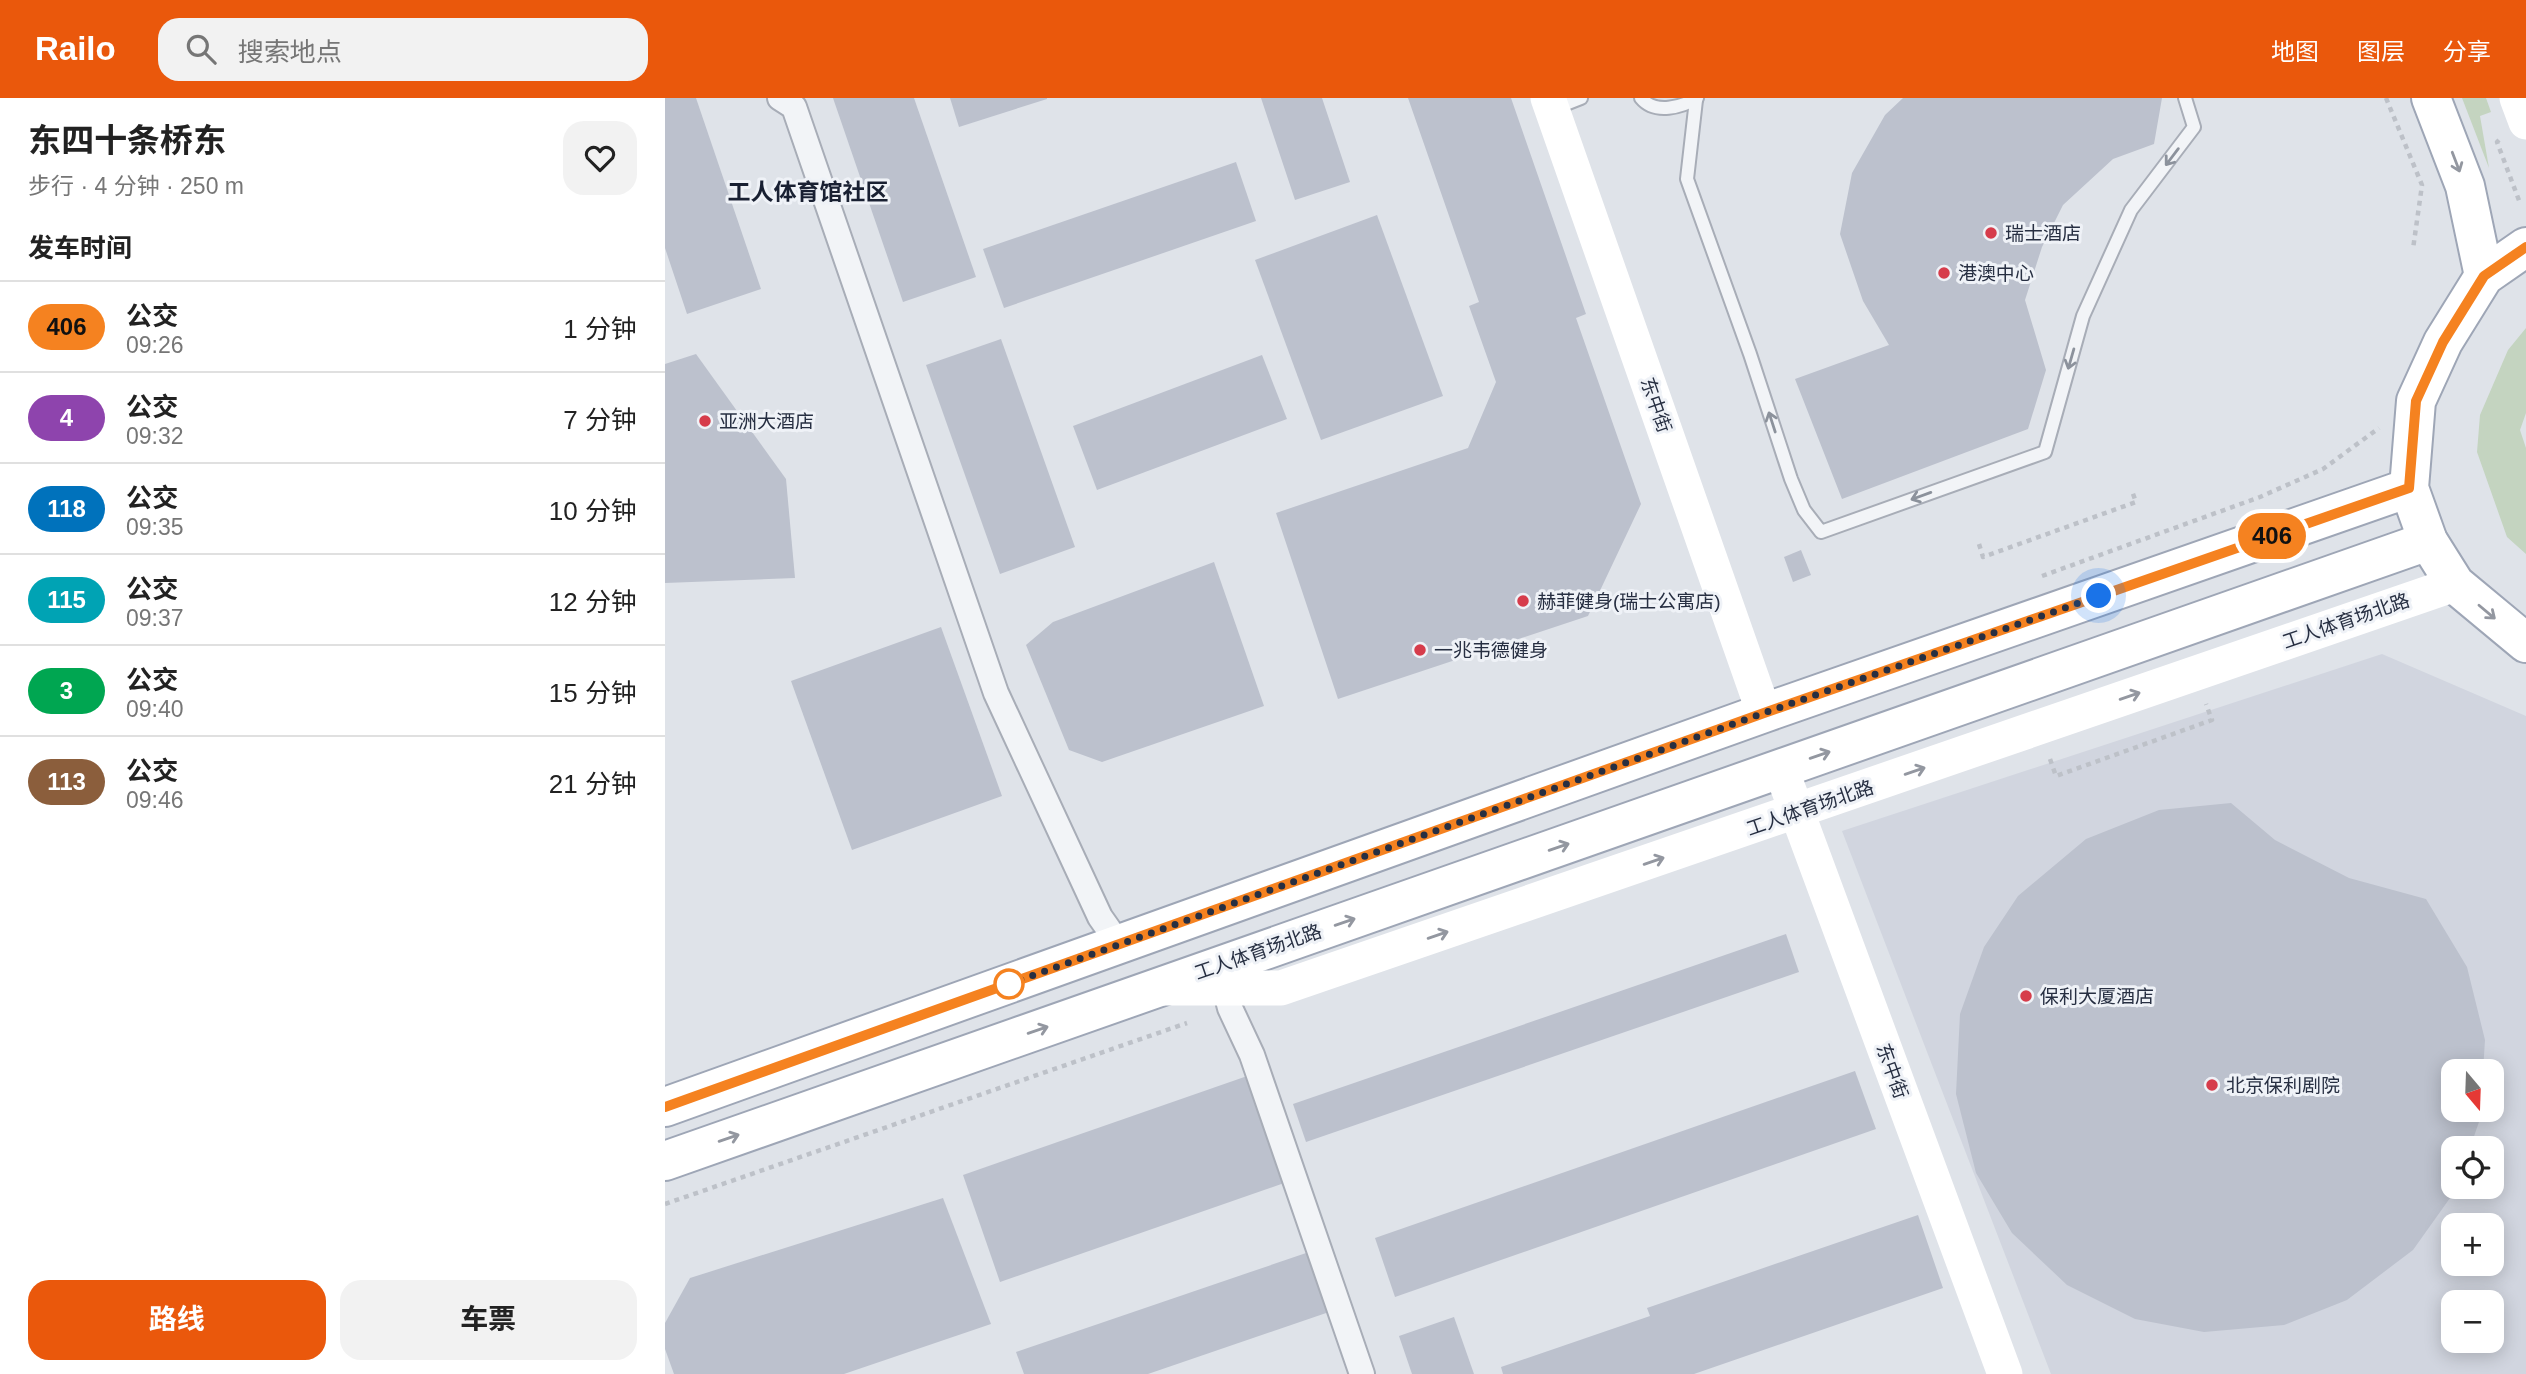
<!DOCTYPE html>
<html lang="zh">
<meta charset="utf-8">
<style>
body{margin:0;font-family:Arial,"Noto Sans SC",sans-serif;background:#f2f2f2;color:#222;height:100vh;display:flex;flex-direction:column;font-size:26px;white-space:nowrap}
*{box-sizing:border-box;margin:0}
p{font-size:23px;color:#767676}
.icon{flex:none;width:38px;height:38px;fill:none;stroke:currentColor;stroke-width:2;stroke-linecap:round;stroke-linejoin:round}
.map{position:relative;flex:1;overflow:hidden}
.drawer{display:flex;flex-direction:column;background:#fff;width:665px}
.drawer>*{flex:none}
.badge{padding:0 14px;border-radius:23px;font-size:24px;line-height:46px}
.needle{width:46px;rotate:161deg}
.fabs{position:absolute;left:1776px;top:961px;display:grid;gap:14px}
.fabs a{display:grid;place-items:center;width:63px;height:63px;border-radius:14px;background:#fff;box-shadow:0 4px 18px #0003;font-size:35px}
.you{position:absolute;width:35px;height:35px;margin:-18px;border:5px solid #fff;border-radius:50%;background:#1a73e8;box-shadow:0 0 0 10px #1a73e833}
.map>.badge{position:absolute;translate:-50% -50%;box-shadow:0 0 0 4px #fff}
h2{padding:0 28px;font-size:26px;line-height:63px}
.round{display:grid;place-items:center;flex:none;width:74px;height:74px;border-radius:21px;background:#f2f2f2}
.head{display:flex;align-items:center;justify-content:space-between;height:119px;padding:0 28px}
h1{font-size:33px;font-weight:700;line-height:52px}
.action{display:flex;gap:14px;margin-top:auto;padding:14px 28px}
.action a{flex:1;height:80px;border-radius:21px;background:#ea580c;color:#fff;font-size:28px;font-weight:700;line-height:80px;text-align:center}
.action a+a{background:#f2f2f2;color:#222}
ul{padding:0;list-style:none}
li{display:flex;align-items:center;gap:21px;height:91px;padding:0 28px;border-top:2px solid #e0e0e0}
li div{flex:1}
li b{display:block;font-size:26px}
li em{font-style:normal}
li .badge{min-width:77px;font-weight:700;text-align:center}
header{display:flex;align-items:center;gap:42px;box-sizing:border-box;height:98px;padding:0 35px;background:#ea580c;color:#fff}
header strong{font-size:33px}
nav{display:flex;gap:38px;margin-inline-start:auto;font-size:24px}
.search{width:490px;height:63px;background:#f2f2f2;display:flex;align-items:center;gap:18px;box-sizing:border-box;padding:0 24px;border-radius:21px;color:#767676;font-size:26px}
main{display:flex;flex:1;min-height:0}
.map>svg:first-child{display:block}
</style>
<header>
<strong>Railo</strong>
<div class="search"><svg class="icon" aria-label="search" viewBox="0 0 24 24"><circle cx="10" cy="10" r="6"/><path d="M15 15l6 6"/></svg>搜索地点</div>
<nav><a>地图</a><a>图层</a><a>分享</a></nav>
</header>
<main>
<section class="drawer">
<div class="head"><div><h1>东四十条桥东</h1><p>步行 · 4 分钟 · 250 m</p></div><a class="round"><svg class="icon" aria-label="heart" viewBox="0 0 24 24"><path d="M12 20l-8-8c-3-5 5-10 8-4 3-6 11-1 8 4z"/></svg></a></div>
<h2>发车时间</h2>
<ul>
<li><span class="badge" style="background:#f58220;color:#111">406</span><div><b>公交</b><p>09:26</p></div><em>1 分钟</em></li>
<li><span class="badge" style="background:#8e44ad;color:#fff">4</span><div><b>公交</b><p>09:32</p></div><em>7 分钟</em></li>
<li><span class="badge" style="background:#0072bc;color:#fff">118</span><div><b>公交</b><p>09:35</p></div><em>10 分钟</em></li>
<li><span class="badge" style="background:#00a3b4;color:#fff">115</span><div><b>公交</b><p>09:37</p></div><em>12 分钟</em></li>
<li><span class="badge" style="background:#00a651;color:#fff">3</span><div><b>公交</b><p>09:40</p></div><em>15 分钟</em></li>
<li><span class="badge" style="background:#8b5e3c;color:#fff">113</span><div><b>公交</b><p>09:46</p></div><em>21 分钟</em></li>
</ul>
<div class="action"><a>路线</a><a>车票</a></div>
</section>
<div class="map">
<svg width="1861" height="1276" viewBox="0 0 1861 1276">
<rect width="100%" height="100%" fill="#dfe3e9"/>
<path fill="#d1d5df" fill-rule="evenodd" d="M1717 556 1861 618V1276H1386L1177 733ZM1788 973H1827V1012H1788ZM1788 1050H1827V1088H1788ZM1788 1127H1827V1166H1788ZM1788 1204H1827V1242H1788Z"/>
<g fill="#c4d4c0">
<polygon points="1797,0 1821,0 1826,14 1815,18 1824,70"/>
<polygon points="1861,230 1861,315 1855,332 1861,350 1861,456 1842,439 1812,354 1815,317 1843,252"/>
</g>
<g fill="#bcc1cd">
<polygon points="0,0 31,0 96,191 22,216 0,150"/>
<polygon points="168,0 249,0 311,179 238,204"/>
<polygon points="285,0 382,0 382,1 294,29"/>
<polygon points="596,0 657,0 685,84 630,102"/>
<polygon points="743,0 846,0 921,216 911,220 976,406 923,518 673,601 611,415 803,350 831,284 804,208 814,204"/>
<polygon points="1238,0 1497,0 1489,46 1448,61 1398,107 1377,149 1360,202 1381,272 1363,331 1177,401 1130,281 1224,247 1198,203 1175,136 1187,75 1220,17"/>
<polygon points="571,64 591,123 339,210 318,151"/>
<polygon points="712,117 778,298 656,342 590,162"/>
<polygon points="336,241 410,449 335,476 261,267"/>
<polygon points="31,256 121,381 130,480 0,485 0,266"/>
<polygon points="597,257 622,321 432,392 408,328"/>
<polygon points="1136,452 1146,477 1128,484 1119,459"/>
<polygon points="549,464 599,608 437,664 404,652 361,547 388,524"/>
<polygon points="276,529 337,698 187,752 126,583"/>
<polygon points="1566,705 1610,742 1684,780 1761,801 1802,869 1820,942 1818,973 1788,973 1788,1012 1817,1012 1816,1018 1805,1050 1788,1050 1790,1093 1748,1152 1682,1202 1619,1227 1539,1234 1470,1221 1402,1187 1347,1135 1311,1075 1291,996 1295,916 1319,849 1353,798 1421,741 1494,712"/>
<polygon points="1121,836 1134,874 641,1044 628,1006"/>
<polygon points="1190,973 1211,1031 730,1199 710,1140"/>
<polygon points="588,976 625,1083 335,1184 298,1077"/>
<polygon points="278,1100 326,1226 179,1276 9,1276 0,1251 0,1225 25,1180"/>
<polygon points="1253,1117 1278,1190 1029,1276 838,1276 836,1269 985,1218 982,1210"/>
<polygon points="647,1153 667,1213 483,1276 359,1276 351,1254"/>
<polygon points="789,1219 809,1276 747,1276 734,1238"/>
</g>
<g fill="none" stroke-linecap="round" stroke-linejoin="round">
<g stroke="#a8adb7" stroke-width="16">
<g id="lane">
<path d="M976 0C990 17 1017 9 1032 0"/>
<polyline points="1031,2 1022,81 1085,256 1126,381 1139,412 1156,434 1380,354 1418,218 1466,112 1529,29 1520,0"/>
<polyline points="888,11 916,0"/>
</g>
</g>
<g stroke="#a8adb7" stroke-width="28">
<g id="street">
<polyline points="115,0 129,9 331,595 435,819 454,846"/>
<polyline points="560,891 565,910 587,957 697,1276"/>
</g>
</g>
<g stroke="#9ea6b6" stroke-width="42">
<g id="primary">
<polyline points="1766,0 1800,88 1819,178"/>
<polyline points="1861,149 1819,178 1778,244 1751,303 1744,390 1763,443 1790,486 1861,545"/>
<polyline points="0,1009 1099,615 1744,390"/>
<polyline points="0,1063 1763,443"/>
</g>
</g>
<g stroke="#bdc1c8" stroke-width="4.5" stroke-dasharray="5 5" stroke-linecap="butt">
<polyline points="1721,0 1757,87 1748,151"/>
<polyline points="1834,42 1832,44 1855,105"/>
<polyline points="1314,446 1318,459 1471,404 1467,393"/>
<polyline points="1377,478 1595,399 1658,371 1714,330"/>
<polyline points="1385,661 1391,678 1547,622 1541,606"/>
<polyline points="0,1106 522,925"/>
</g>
<use href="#lane" stroke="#f2f4f7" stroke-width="12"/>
<use href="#street" stroke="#f2f4f7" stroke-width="24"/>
<g stroke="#fff" stroke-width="35">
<polyline points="883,0 1099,615"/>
<polyline points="1852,0 1861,24"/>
<polyline points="1116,671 1340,1276"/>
<polyline points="499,890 616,890 1790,486"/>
</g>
<use href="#primary" stroke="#fff" stroke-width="38"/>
</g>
<defs><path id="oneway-shaft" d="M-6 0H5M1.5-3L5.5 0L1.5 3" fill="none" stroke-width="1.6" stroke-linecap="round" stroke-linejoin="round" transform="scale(1.75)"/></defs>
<g stroke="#8c929c">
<use href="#oneway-shaft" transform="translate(1507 59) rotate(127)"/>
<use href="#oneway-shaft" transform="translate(1406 261) rotate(106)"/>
<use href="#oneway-shaft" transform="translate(1107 324) rotate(-108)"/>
<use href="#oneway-shaft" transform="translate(1256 398) rotate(160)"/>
</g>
<g stroke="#9397a0">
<use href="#oneway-shaft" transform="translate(1791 64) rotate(69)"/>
<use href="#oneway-shaft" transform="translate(1822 514) rotate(40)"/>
<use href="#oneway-shaft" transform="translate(1465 598) rotate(-19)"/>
<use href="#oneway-shaft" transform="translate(1155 657) rotate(-19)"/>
<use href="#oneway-shaft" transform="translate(1250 673) rotate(-19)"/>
<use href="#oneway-shaft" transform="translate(894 749) rotate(-19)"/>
<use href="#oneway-shaft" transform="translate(989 763) rotate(-19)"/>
<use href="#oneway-shaft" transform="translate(680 824) rotate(-19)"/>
<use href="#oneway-shaft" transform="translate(773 837) rotate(-19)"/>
<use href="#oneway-shaft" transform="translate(373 932) rotate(-19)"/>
<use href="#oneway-shaft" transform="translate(64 1040) rotate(-19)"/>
</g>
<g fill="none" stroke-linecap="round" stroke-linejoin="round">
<g stroke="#fff" stroke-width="16">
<polyline id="line" points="0,1009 1099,615 1744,390 1751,303 1778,244 1819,178 1861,149"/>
</g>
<use href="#line" stroke="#f58220" stroke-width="10"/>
<polyline stroke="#272f42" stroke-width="7" stroke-dasharray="0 12.6" points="344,886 1099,615 1434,498"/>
</g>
<g fill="#d63c4b" stroke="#eff2f7" stroke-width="2.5">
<circle cx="1326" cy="135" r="7"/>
<circle cx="1279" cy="175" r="7"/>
<circle cx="40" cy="323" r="7"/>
<circle cx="858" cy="503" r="7"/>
<circle cx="755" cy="552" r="7"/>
<circle cx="1361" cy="898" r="7"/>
<circle cx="1547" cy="987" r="7"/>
</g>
<circle fill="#fff" stroke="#f58220" stroke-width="3.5" cx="344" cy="886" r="14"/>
<g text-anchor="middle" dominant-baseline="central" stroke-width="6" stroke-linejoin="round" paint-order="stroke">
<g font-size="19" fill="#272f42" stroke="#eff2f7" text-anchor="start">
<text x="1340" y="135">瑞士酒店</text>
<text x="1293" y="175">港澳中心</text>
<text x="54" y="323">亚洲大酒店</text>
<text x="872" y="503">赫菲健身(瑞士公寓店)</text>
<text x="769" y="552">一兆韦德健身</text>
<text x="1375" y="898">保利大厦酒店</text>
<text x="1561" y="987">北京保利剧院</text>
</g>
<g font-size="19" fill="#272f42" stroke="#eff2f7">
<text transform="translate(991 307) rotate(71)">东中街</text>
<text transform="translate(1681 523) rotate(-19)">工人体育场北路</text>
<text transform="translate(1145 710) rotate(-19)">工人体育场北路</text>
<text transform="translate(593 854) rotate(-19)">工人体育场北路</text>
<text transform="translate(1227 973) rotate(70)">东中街</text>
</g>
<g font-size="23" font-weight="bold" fill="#192032" stroke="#eff2f7">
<text x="143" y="94">工人体育馆社区</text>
</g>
</g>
</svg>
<div class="fabs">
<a><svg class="needle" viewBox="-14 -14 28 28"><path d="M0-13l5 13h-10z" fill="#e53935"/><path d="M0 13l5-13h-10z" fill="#767676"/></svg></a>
<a><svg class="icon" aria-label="locate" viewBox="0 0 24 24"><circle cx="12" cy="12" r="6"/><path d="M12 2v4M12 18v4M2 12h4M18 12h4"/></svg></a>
<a>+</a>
<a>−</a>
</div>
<div class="you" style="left:1434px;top:498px"></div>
<b class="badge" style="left:1607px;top:438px;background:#f58220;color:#111">406</b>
</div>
</main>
